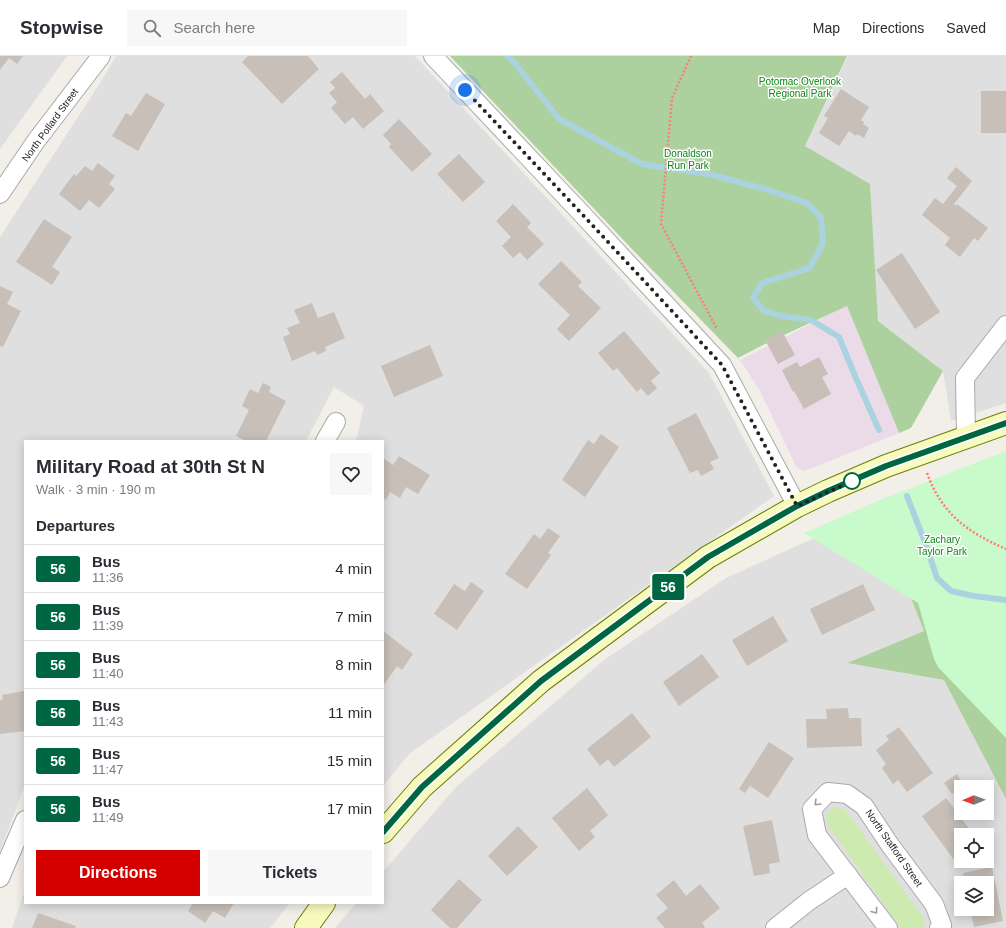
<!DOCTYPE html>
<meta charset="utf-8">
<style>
body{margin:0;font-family:Arial,sans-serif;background:#f7f7f7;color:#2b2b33;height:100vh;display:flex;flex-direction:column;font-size:15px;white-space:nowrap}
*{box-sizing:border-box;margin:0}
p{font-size:13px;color:#7c7c81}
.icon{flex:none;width:22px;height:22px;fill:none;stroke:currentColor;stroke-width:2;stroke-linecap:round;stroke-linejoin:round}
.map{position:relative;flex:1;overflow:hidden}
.panel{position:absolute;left:24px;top:384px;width:360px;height:464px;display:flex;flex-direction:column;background:#fff;border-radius:0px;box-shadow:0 2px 10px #0003}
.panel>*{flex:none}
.badge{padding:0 8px;border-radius:3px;font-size:14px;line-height:26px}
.needle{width:26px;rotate:269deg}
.controls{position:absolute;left:954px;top:724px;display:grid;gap:8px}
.controls a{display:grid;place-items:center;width:40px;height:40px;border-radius:0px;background:#fff;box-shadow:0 2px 10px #0003;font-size:20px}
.you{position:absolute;width:20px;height:20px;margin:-10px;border:3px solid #fff;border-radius:50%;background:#1a73e8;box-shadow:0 0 0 6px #1a73e833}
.map>.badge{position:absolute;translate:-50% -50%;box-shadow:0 0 0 2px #fff}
h2{padding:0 12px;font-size:15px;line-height:36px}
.round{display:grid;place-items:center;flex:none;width:42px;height:42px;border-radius:0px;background:#f7f7f7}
.summary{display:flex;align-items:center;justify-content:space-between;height:68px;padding:0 12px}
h1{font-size:19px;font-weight:700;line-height:30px}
.cta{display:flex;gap:8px;margin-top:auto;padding:8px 12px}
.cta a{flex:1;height:46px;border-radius:0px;background:#d40000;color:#fff;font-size:16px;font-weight:700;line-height:46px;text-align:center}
.cta a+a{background:#f7f7f7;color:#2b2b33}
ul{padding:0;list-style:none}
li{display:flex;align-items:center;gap:12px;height:48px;padding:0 12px;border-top:1px solid #e1e1e2}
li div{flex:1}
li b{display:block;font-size:15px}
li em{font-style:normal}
li .badge{min-width:44px;font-weight:700;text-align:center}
header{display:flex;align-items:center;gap:24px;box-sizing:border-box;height:56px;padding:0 20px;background:#fff;border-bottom:1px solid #e1e1e2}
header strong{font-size:19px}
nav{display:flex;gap:22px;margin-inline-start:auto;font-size:14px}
.search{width:280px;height:36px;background:#f7f7f7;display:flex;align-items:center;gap:10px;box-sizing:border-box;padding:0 14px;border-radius:0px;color:#7c7c81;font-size:15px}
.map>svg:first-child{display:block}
</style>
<header>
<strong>Stopwise</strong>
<div class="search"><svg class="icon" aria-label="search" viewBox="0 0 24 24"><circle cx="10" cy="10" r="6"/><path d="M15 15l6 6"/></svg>Search here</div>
<nav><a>Map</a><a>Directions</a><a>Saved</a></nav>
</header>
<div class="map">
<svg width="1006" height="872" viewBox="0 0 1006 872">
<rect width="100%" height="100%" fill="#f2efe9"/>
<g fill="#e0dfdf" fill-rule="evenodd">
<polygon points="0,0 67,0 0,93"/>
<polygon points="116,0 415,0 709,317 774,440 409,698 383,730 383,385 356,385 364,350 334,331 306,385 25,385 25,728 0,796 0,181 100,27"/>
<polygon points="848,0 1006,0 1006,347 951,365 943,315 878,265 805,90"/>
<path d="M876 454 924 575 847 607 944 624 1006 743V872H335L356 847H383V816L455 732 604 604 726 522ZM961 731H987V757H961ZM961 779H987V805H961ZM961 827H987V853H961Z"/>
<polygon points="25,834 25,847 290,847 270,872 12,872"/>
</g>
<polygon fill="#ebdbe8" points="847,249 899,377 805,415 797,412 760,335 740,304"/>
<path fill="#cdebb0" d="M835 751 844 753 847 756 922 860 925 866 923 872H901L827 768C825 760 827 754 835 751Z"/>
<g fill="#add19e">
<polygon points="450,0 847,0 805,90 870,128 878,265 943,315 911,372 899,377 847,250 784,279 765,284 767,287 738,302 631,192"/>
<polygon points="1006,404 1006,743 944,624 847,607 924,575 876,454"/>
</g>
<polygon fill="#c8facc" points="1006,395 1006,682 938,611 934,603 918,547 804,477 880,444"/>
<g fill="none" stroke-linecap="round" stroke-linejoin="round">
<g stroke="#aad3df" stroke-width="6">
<polyline points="507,0 514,6 559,63 642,108 713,119 768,134 807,147 821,162 823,187 810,212 762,227 753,242 764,255 782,260 811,264 839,281 855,320 879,374"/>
<polyline points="907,440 926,489 937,522 951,535 974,540 1006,544"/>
</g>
</g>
<g fill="#c7bfb8">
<polygon points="0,0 23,0 17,8 9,2 0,14"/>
<polygon points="248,0 308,0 319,13 282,48 242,6"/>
<polygon points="342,16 365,43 370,38 384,55 363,73 353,61 345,68 331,52 337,46 329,37 335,32 330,26"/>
<polygon points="841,33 869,51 861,64 864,66 863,68 869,72 864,82 857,78 856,80 849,75 839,90 819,77 828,62 824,60"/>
<rect x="981" y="35" width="25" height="42"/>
<polygon points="146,37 165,48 138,95 112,80 126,57 131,60"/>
<polygon points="399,63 432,98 412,116 389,91 391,88 383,79"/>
<polygon points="459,98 485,126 463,146 437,118"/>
<polygon points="98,107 115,120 109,128 115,133 99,152 89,144 80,155 59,138 74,118 76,120 85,110 92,115"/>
<polygon points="956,111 972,125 954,148 956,150 957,148 988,172 978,185 974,182 960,201 945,189 950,182 922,159 935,142 943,148 957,130 947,122"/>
<polygon points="513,148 531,167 527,171 544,188 527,204 520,196 513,202 502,190 511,181 496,165"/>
<polygon points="44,163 72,181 52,211 60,216 52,229 16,206"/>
<polygon points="902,197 940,256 915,273 876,214"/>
<polygon points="561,205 582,226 578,230 601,252 569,285 557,273 570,259 538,228"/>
<polygon points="0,230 13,236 7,248 21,255 3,291 0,290"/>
<polygon points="312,247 318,262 334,256 345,282 325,291 326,295 317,299 315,295 292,305 283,281 290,278 287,272 300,267 294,254"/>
<polygon points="624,275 660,317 651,325 657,332 648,340 641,332 637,336 617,312 613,315 598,297"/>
<polygon points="782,275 795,299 778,308 765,284"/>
<polygon points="430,289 443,320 394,341 381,310"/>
<polygon points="819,301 828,318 822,321 831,338 804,353 794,335 793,336 782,314 797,306 800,311"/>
<polygon points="263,327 271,331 269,336 286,345 266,385 244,385 244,384 236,380 249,354 242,350 250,333 258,337"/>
<polygon points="696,357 719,402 710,406 714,413 701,420 698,414 690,417 667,372"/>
<polygon points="601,378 619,391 585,441 562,424 588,384 594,388"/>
<polygon points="399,400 430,419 418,438 406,431 400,442 390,436 386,444 383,442 383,402 393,409"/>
<polygon points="548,472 560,480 548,497 551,499 527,533 505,518 534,478 540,483"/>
<polygon points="471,526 484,535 457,574 434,558 454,528 465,535"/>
<polygon points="863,528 875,554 822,579 810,553"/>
<polygon points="773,560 788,585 747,610 732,584"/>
<polygon points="383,575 413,598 402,614 397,610 383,630"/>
<polygon points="702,598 719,621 679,650 663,626"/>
<polygon points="24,635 25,675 0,678 0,644 3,644 2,639"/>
<polygon points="848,652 849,662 861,662 862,690 807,692 806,663 827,663 826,653"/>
<polygon points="632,657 651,681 614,711 608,703 600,710 587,693"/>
<polygon points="899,671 933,717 907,736 898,724 893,728 882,712 886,708 876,694 889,684 886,680"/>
<polygon points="769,686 794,702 768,742 750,730 745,737 739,733"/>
<polygon points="957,718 964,730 952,738 944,727"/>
<polygon points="587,732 608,759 590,775 595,781 579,795 552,762"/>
<polygon points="946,742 974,779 961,779 961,805 957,808 922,760"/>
<polygon points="772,764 780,806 769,808 770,817 754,820 743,770"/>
<polygon points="518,770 538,791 507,820 488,800"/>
<polygon points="992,811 1003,865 974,871 970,853 987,853 987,827 965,827 963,817"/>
<polygon points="459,823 482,844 457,872 450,872 431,854"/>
<polygon points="674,824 686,840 700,828 720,852 702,867 705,871 704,872 665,872 656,862 668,852 656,839"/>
<polygon points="193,847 234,847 225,862 213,855 205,867 188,855"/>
<polygon points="38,857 76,870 75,872 32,872"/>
</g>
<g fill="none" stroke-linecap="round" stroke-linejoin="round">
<g stroke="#a9a9a9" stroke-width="20">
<g id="street">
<polyline points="433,0 582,158 722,309 797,450"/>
<polyline points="0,138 36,85 101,0"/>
<polyline points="966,381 965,322 1006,269"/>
<polyline points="325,385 336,366"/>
<polyline points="0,822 25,764"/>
<polyline points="775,872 809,845 848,819"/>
<polyline points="888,872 817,779 812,753 828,736 847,738 864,750 890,789 934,848 942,869 939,872"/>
</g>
</g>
<g stroke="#707d05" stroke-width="24">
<g id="secondary">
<polyline points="383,776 422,731 541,625 708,501 797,450 828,435 886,410 1006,367"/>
<polyline points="306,872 324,847"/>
</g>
</g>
<g stroke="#fa8072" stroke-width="2.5" stroke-dasharray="2 2" stroke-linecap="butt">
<polyline points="691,0 672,42 661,168 717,273"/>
<path d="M927 417C942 458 967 476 1006 493"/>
</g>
<use href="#street" stroke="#fff" stroke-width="18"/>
<use href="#secondary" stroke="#f7fabf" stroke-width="22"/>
</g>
<defs><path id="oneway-chevron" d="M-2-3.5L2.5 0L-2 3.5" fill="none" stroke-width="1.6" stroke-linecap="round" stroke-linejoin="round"/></defs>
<g stroke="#9c9c9c">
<use href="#oneway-chevron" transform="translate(817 747) rotate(134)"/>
<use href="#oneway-chevron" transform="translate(875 855) rotate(53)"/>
</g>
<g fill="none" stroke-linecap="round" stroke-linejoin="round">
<g stroke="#fff" stroke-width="9">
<polyline id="line" points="383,776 422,731 541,625 708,501 797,450 828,435 886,410 1006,367"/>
</g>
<use href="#line" stroke="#006641" stroke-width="6"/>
<polyline stroke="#222" stroke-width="4" stroke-dasharray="0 7.2" points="465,34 582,158 722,309 797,450 857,423 852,425"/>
</g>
<circle fill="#fff" stroke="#006641" stroke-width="2" cx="852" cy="425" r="8"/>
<g text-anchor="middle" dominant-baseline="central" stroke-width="3" stroke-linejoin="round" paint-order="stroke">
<g font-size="10" fill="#0c8416" stroke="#fff">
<text x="800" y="25">Potomac Overlook<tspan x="800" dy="12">Regional Park</tspan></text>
<text x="688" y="97">Donaldson<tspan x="688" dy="12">Run Park</tspan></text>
<text x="942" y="483">Zachary<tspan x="942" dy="12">Taylor Park</tspan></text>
</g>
<g font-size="10" fill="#222" stroke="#fff">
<text transform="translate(50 69) rotate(-54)">North Pollard Street</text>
<text transform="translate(894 792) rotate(55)">North Stafford Street</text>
</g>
</g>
</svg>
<div class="controls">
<a><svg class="needle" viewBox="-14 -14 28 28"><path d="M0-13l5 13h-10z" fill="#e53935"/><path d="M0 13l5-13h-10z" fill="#7c7c81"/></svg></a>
<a><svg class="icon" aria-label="locate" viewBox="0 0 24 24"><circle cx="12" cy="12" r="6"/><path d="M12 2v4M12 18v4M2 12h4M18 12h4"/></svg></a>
<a><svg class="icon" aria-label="layers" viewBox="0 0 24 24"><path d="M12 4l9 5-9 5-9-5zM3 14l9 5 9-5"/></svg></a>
</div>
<div class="you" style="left:465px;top:34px"></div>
<b class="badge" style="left:668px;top:531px;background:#006641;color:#fff">56</b>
<section class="panel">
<div class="summary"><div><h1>Military Road at 30th St N</h1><p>Walk · 3 min · 190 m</p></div><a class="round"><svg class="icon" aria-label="heart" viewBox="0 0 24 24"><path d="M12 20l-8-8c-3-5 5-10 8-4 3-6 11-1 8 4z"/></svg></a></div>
<h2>Departures</h2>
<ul>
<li><span class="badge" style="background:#006641;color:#fff">56</span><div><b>Bus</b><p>11:36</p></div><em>4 min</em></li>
<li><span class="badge" style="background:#006641;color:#fff">56</span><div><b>Bus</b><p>11:39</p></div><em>7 min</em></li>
<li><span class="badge" style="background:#006641;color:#fff">56</span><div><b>Bus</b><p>11:40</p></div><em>8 min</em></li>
<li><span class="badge" style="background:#006641;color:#fff">56</span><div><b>Bus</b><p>11:43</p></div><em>11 min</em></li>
<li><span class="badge" style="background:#006641;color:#fff">56</span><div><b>Bus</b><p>11:47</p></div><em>15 min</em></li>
<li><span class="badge" style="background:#006641;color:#fff">56</span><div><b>Bus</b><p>11:49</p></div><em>17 min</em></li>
</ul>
<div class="cta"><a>Directions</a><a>Tickets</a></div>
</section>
</div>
